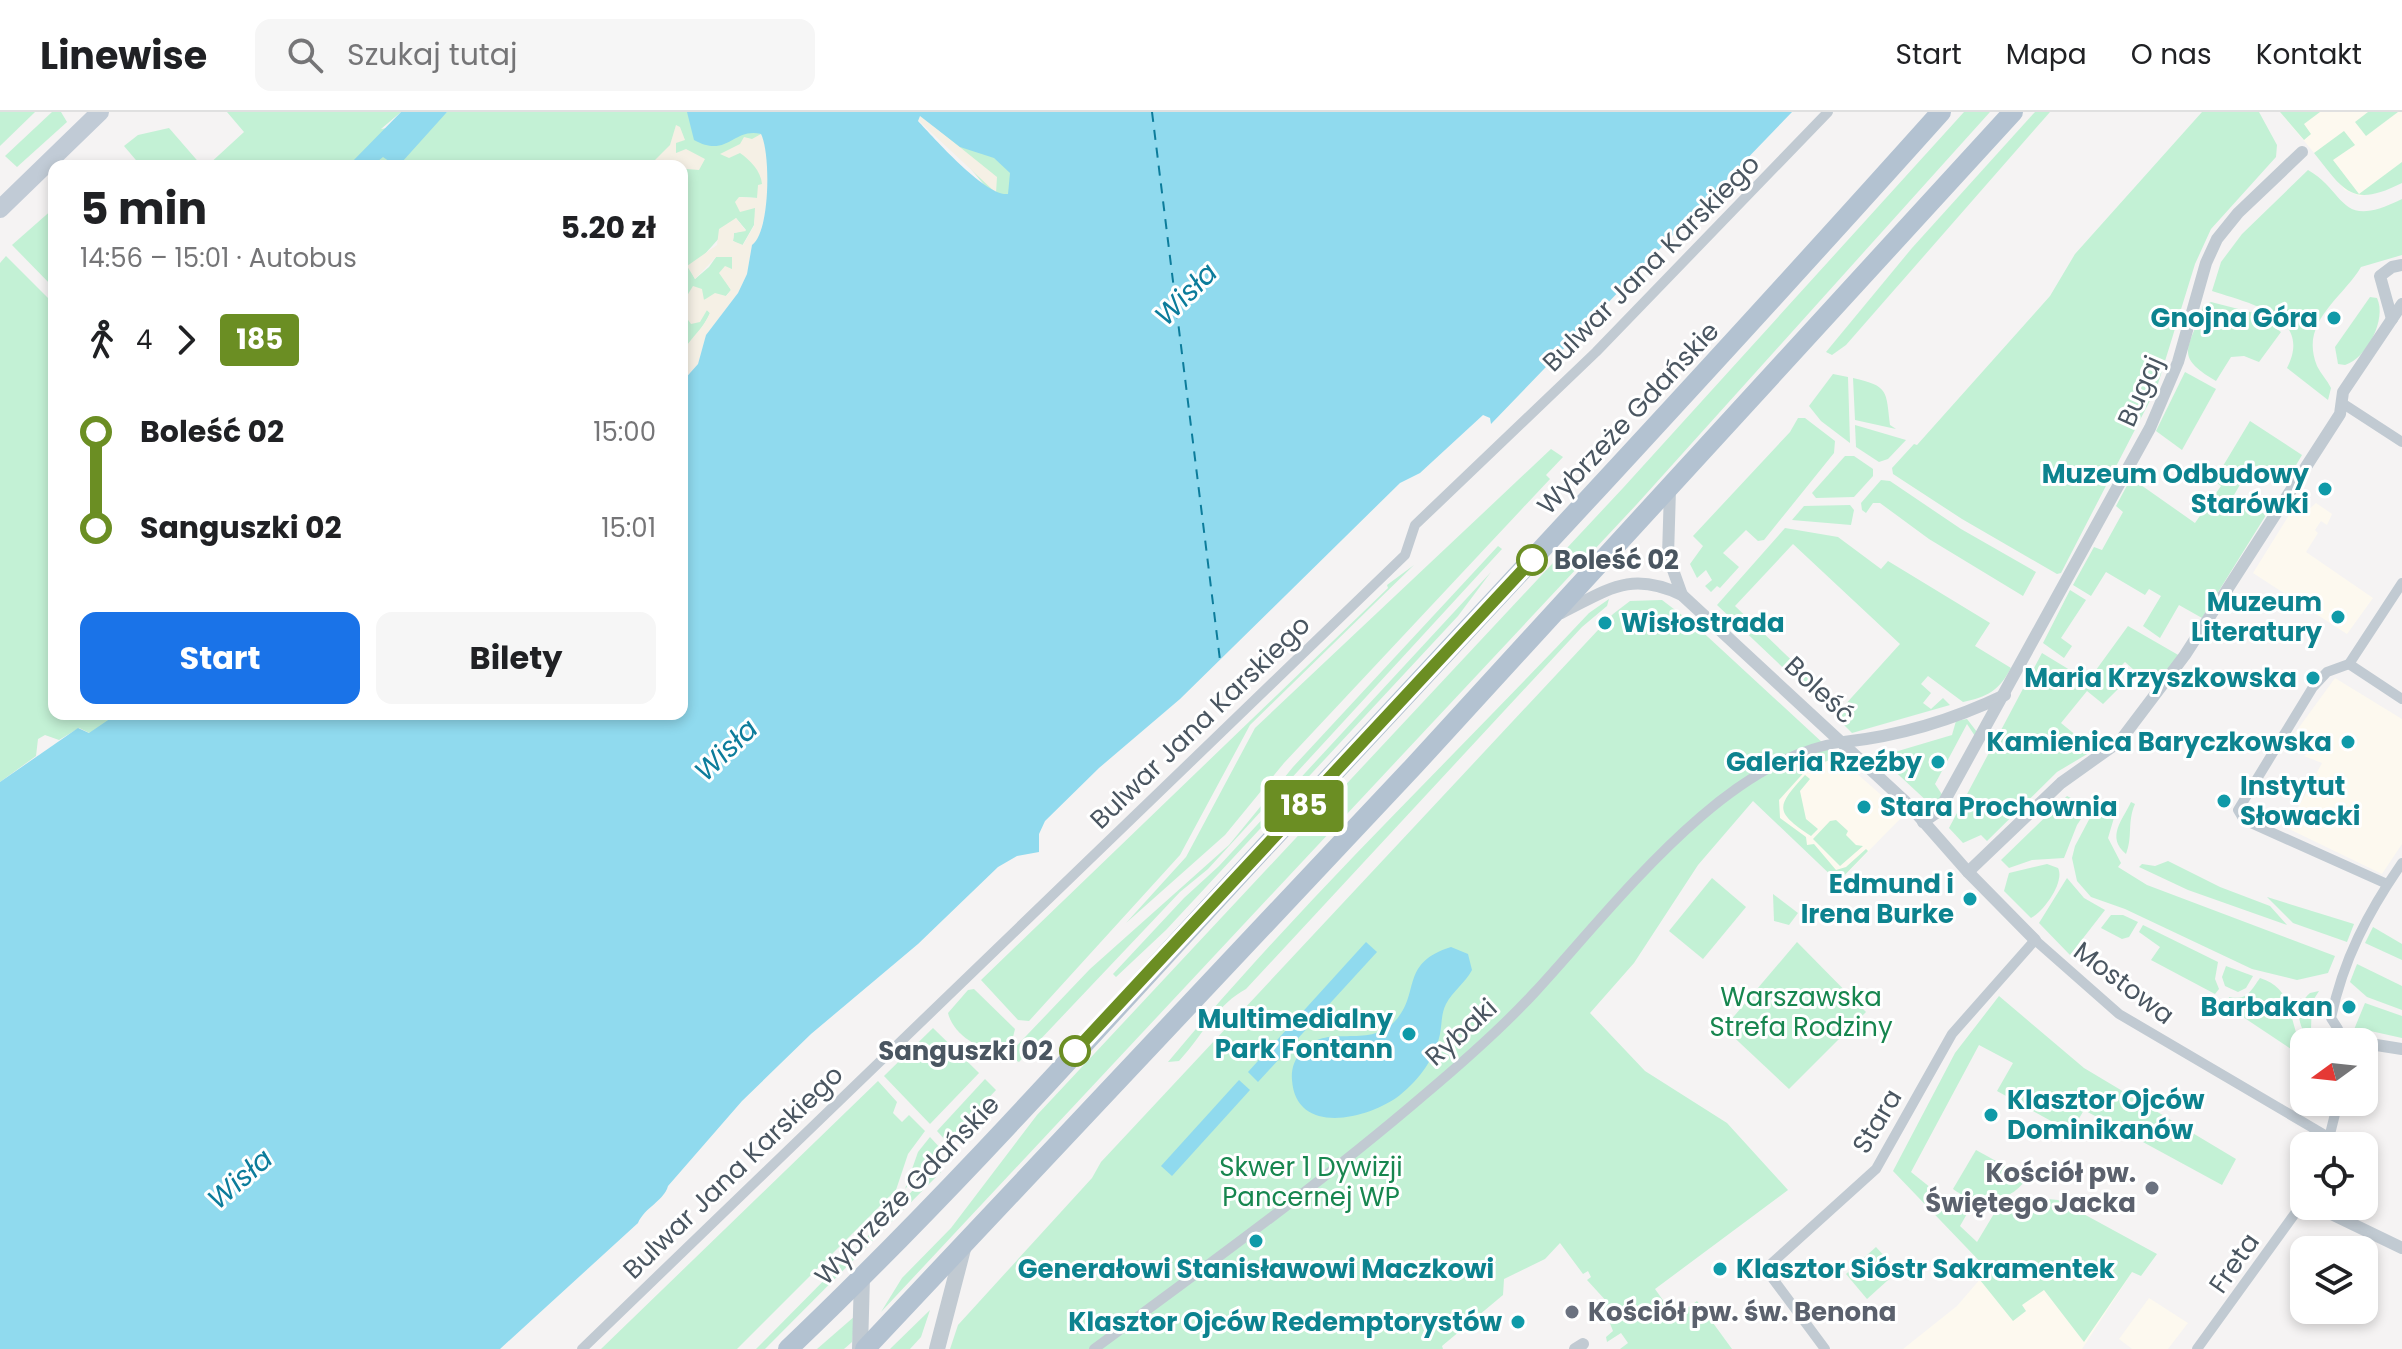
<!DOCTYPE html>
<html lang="pl">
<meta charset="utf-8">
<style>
body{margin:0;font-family:Poppins,sans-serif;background:#f6f6f6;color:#202124;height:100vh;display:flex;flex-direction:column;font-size:30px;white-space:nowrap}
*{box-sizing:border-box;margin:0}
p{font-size:26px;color:#757577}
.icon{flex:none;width:44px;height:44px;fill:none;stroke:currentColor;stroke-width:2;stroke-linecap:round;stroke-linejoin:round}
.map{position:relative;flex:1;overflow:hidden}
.details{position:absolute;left:48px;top:48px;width:640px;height:560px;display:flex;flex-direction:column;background:#fff;border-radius:16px;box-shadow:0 4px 12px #0003}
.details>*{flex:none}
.badge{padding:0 16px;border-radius:6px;font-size:28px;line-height:52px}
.needle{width:52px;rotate:255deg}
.tools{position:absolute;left:2290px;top:916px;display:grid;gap:16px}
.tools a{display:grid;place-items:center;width:88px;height:88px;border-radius:16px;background:#fff;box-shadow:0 4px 12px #0003;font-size:40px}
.map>.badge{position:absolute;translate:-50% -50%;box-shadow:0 0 0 4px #fff}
.legs{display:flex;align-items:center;gap:12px;height:88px;padding:0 32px;font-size:26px}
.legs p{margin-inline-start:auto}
.head{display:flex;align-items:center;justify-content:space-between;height:136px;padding:0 32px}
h1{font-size:44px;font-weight:700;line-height:60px}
.primary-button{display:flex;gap:16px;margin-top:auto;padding:16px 32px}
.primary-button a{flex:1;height:92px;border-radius:16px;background:#1a73e8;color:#fff;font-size:32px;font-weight:700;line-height:92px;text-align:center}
.primary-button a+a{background:#f6f6f6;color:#202124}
ul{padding:0 32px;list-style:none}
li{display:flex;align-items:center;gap:28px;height:96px;font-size:30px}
li i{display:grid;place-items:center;width:12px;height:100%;margin:0 10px;background:currentColor}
li i::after{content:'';width:20px;height:20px;margin:-10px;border:6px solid;border-radius:50%;background:#fff}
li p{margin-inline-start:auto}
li:first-child i{background:linear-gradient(#0000 50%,currentColor 0)}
li:last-child i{background:linear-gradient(currentColor 50%,#0000 0)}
header{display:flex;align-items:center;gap:48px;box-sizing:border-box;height:112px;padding:0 40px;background:#fff;border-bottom:2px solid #e0e0e0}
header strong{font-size:38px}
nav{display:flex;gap:44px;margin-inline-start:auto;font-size:28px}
.search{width:560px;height:72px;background:#f6f6f6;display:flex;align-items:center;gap:20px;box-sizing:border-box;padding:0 28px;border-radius:16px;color:#757577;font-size:30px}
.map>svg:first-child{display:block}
</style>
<header>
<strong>Linewise</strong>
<div class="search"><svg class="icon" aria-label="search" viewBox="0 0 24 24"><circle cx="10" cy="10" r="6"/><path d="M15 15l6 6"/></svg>Szukaj tutaj</div>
<nav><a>Start</a><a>Mapa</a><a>O nas</a><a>Kontakt</a></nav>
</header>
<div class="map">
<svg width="2402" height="1237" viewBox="0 0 2402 1237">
<rect width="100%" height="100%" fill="#f5f3f3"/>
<g fill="#fdf9ef">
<polygon points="2280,0 2402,0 2402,71 2360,84 2345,78"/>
<polygon points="2316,391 2332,402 2327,413 2321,409 2315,418 2318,421 2306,440 2373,486 2347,522 2253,461 2296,392 2307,399"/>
<polygon points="2335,566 2402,607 2402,732 2382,762 2287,716 2322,651 2304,644 2307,641 2289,629"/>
<polygon points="1838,645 1904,703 1838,770 1754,688 1788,663"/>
<polygon points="1988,1158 2132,1160 2082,1237 1903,1237 1957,1194"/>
<polygon points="2149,1186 2188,1211 2168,1237 2132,1237 2119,1227"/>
</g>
<g fill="#c3f1d5">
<polygon points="0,0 35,0 0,34"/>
<polygon points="52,0 61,0 67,10 17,55 5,44"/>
<path d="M227 0H401L381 17 437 8 447 0H693L761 22 769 58 758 86 739 85 756 96 754 113 742 134 733 129 734 121 746 118 736 106C722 126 703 140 692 161L695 167 709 155 716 145H732L733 158 723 165 731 178 726 184 703 188 702 183 682 192 685 55 674 52 666 39 650 54H207L244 20Z"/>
<polygon points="923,0 1013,57 1016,78 997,88"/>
<polygon points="1964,0 1990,0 1637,392 881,1200 902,1166 951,1116 1037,1003 1623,376"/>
<polygon points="2035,0 2050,0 1846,233 1832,243 1826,240 1912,136"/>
<polygon points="2202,0 2259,0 2277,33 2276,45 2211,117 2195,152 2157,275 2061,461 2057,462 1962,407 1893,362 1892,356 1914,332 1917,333 2050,184 2075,142"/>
<polygon points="2280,0 2320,0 2304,12 2311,22 2304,28"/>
<polygon points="2368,0 2398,0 2366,24 2355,10"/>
<polygon points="169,16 202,54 141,54 124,34 138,23"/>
<path d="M2344 19 2355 33 2333 48 2359 82 2402 50V71C2352 96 2345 80 2314 41Z"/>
<path d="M2308 58C2348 81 2338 119 2402 87V143L2361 155C2342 187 2299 210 2317 254 2321 262 2327 268 2331 276L2328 288 2287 256C2314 204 2248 191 2212 179L2221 150 2242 122Z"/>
<polygon points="54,96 54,176 12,133"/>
<polygon points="6,144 54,192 54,602 119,602 98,625 79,616 59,628 45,623 38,627 36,644 0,670 0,151"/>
<path d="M2370 185 2377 186C2387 207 2367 246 2345 253L2338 252 2335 235Z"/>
<path d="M2211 190 2254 201 2281 220 2259 250 2244 244 2231 245 2216 269C2172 243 2190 237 2203 194Z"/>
<path d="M707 198 710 201C704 215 692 229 682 238V207Z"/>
<polygon points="2185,260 2216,277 2182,338 2156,319"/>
<polygon points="1833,262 1848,265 1850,331 1821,309 1809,294"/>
<path d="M1853 266C1889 274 1886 279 1890 313L1896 317 1855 308Z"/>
<polygon points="1798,306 1805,306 1835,329 1834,341 1764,428 1758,429 1746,418 1723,441 1739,455 1720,476 1717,474 1711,480 1705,474 1712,468 1706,458 1697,466 1690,452 1703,434 1693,424 1790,320"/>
<polygon points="2250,309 2302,343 2285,372 2252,352 2234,383 2266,403 2202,506 2179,493 2160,526 2143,514 2161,484 2149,477 2145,483 2106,460 2091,484 2073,473 2094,435 2102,438 2123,400 2116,394 2131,366 2195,411 2221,374 2214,369"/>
<polygon points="1855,313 1906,328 1888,347 1879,350 1856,335"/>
<polygon points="1551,337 1563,345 1546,363 1550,367 1284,651 1225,723 1126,811 1186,745 1255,616"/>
<polygon points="1845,344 1854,344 1873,357 1873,364 1854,385 1816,386 1812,381"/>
<polygon points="1881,368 1890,369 1961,417 2036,460 2023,484 1929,427 1880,391 1873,391 1866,401 1862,398 1861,391"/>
<polygon points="1850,393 1854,398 1851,413 1792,408 1804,394"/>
<path d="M1785 416 1838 425 1881 457 1888 449 1990 511 1975 534 2011 556C1999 579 1987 585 1963 590L1928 564 1921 572 1931 581 1923 591 1931 597 1943 586 1950 593 1852 621 1832 601 1837 591 1843 595 1900 532 1793 432 1735 494 1827 582 1816 587 1717 493Z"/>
<polygon points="1498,434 1502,437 1208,757 1180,780 1019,950 1007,944 1090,857 1229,733 1293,655"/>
<polygon points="1414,453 1250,613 1180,743 1029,909 1018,908 981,868 1388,476 1387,473"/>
<polygon points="1491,460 1458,504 1166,818 1116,865 1113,862 1184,786 1219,754"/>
<polygon points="2070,478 2086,488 2061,526 2072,534 2064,546 2043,531"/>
<path d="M1609 487 1607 494 1582 515 1246 877C1215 894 1203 923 1179 949L1168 950C1299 792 1448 651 1589 501Z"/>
<polygon points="1662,488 1695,513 1838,645 1808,656 1779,688 1780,706 1806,725 1807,733 1814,732 1836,758 1846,755 1866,737 1868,739 1838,770 1753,689 1698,753 1634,851 1590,901 1645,959 1727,1011 1788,1078 1655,1177 1675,1205 1697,1189 1732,1237 1620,1237 1628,1231 1621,1221 1607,1230 1606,1225 1613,1219 1603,1194 1608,1191 1587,1168 1591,1165 1588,1159 1583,1162 1560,1131 1545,1147 1504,1167 1503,1183 1442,1234 1443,1237 950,1237 958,1213 1092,1066 1101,1050 1613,502 1630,489"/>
<polygon points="2128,514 2180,544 2153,575 2125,550 2121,554 2113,552 2109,556 2113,564 2109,568 2118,577 2103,592 2087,579 2061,611 2094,638 2057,660 1987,729 1981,723 1963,731 1949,716 2042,541 2088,569"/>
<polygon points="1967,607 1977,620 1975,624 1967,612 1935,672 1943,684 1936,694 1931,693 1886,651 1888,642 1952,623 1956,609"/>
<path d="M1805 663 1810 667 1800 679 1806 707 1818 717 1811 724C1774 699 1776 695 1805 663Z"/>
<polygon points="2067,684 2089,695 2077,713 2064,746 2032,748 2009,756 2001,748"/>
<path d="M2131 690 2135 692C2127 710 2133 724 2126 742 2106 725 2122 709 2131 690Z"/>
<polygon points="2101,695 2116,699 2108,726 2121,751 2118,755 2147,773 2335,844 2328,861 2297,868 2252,857 2125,797 2091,785 2077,769 2072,746 2075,734 2093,700"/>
<polygon points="1836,708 1848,719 1846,723 1856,733 1863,734 1840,754 1813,727 1830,709"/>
<polygon points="2168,749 2220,775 2270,794 2287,813 2188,778 2139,755 2142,752 2155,754"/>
<path d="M2047 752 2058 756C2065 770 2044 799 2031 806L2004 779 2009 761Z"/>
<polygon points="1712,766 1746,795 1703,847 1669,819"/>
<polygon points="2067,766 2084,786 2105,798 2070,843 2039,811"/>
<polygon points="1773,782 1798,801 1789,813 1774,809"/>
<polygon points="2267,785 2354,812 2347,830 2293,811"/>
<polygon points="2111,803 2123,803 2138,810 2129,825 2122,827 2101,816"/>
<polygon points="2143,813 2218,850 2215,867 2219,877 2215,882 2151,848 2160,835 2139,820"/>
<polygon points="2373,815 2402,832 2402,848 2365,831"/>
<polygon points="1797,830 1866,900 1789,977 1724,916"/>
<polygon points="2357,852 2402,874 2402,898 2367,885 2350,870"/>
<polygon points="2226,854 2253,864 2246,876 2238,880 2225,874 2222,865"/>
<path d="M2260 866C2295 877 2287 907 2302 934L2297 941 2228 895 2229 885C2248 889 2251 878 2260 866Z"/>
<path d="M974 877 1015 917 1013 925 999 941C978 937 953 922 948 901L968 878Z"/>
<path d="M2319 879 2312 890 2311 917 2318 926H2337L2340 930H2310C2298 913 2293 896 2310 881Z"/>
<polygon points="1999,884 2084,956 2236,1047 2222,1073 2084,998 2071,1020 1997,979 2013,951 1979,933 1911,1060 1956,1096 1968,1100 1960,1114 1977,1130 1998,1095 2048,1087 2058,1088 2157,1142 2141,1164 2132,1160 2084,1230 2044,1178 2022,1193 2026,1199 2013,1209 1980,1168 1988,1158 1893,1059 1955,941"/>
<polygon points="2365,891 2402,904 2402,926 2366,918 2357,924 2353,920"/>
<polygon points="933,916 979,961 930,1012 884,964"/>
<polygon points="985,967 996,978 947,1030 937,1019"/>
<polygon points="878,969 897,990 893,1001 902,1010 909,1003 925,1019 908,1042 896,1078 737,1237 601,1237"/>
<polygon points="930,1025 941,1037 905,1077 918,1040"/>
<path d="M1976 1038 2027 1066C2010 1092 1977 1095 1953 1077Z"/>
<polygon points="936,1055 941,1060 765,1237 756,1237"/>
<polygon points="1876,1135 1898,1159 1867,1187 1846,1162"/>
<polygon points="930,1198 921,1225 910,1237 890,1237"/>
<polygon points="855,1204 852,1230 844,1237 817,1237"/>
</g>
<g fill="#f5f0e5">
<polygon points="920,3 997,65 996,81 918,8"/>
<polygon points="676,13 680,15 685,28 676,31 676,41 686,37 705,47 699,58 649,54 670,33"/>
<path d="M761 22C776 51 767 99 758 129L752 133 747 162 738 181 706 223 698 252 684 267C674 232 698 228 710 201L707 198 700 210 691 212 686 205 682 207V192L693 174 702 177 704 188 715 181 726 184 731 178 719 161 725 154 732 157V145H716L695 167 687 154 717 133 719 117 736 106 746 119 734 121 733 129 743 133 754 114 755 96 740 100 735 90 739 85 757 86 758 73 762 72C761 59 750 48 740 41L729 46 720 42 740 32 744 25 752 27Z"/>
</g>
<g fill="#90daee" fill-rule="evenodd">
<polygon points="401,0 447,0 402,50 393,52 383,45 372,54 348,54"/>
<path d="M687 0H1792L1491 312 1490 306 1483 303 1420 361 1400 371 1180 587 1099 656 1045 709 1039 722V740L1017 744 998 755 918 832 811 922 742 989 668 1074C664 1089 645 1095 638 1111L500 1237H0V670L78 616 89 621 117 602H682V270L698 252 706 223 738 181 747 162 752 133C770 121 771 42 761 22 733 15 728 47 694 28ZM920 4 960 35 994 46 1010 61 1008 82C986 85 934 26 918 9Z"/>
<polygon points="1366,830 1377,840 1258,970 1248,960"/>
<path d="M1451 835 1468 842 1472 858C1465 871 1453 879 1446 892 1441 902 1442 912 1440 922 1435 946 1419 968 1400 983 1371 1006 1296 1026 1292 968 1291 958 1294 948 1301 940 1326 909 1367 939 1395 909 1421 882 1399 851 1451 835Z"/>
<polygon points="1239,968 1250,978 1172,1064 1161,1054"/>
</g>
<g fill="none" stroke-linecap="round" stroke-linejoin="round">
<polyline stroke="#0c7c9b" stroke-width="2" stroke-dasharray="10 8" stroke-linecap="butt" points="1152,0 1220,548"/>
<g stroke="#c1cad2" stroke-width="10">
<polyline points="2342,291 2402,330"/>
<polyline points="2349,552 2327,560 2313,575 2238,698 2244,708 2387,772"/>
<polyline points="2349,552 2402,471"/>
<polyline points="2349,552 2402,587"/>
<path d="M2338 917 2331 906C2343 848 2368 800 2402 751"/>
<polyline points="2342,923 2346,930"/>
<polyline points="2327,1034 2338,990"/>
<polyline points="582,1237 1405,443 1415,413 1596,240 1828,0"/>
<path d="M1094 1237C1205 1155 1319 1073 1424 983 1462 951 1501 917 1535 880 1612 797 1725 644 1844 630"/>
<polyline points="1825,1237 1773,1167 1772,1151 1876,1057 1952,922 2035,828 2119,902 2330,1026"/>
<polyline points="2197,1237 2304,1089"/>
</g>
<g stroke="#c1cad2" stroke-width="12">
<polyline points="2392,207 2380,164 2392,155 2402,153"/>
<polyline points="1670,377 1668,444 1682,483"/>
<path d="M1561 501C1608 478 1630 458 1682 483L1909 693 1968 760 2035 828"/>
<path d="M1844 630C1898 624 1955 607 2005 583"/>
<polyline points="1923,710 1939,699 2150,316 2178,250 2206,151 2217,127 2238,101 2302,40"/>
<polyline points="1968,760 2061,671 2120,629 2185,543 2340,302 2343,280 2402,192"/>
<polyline points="2364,931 2402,937"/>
<polyline points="2315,1094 2402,1136"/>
<polyline points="1575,1237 1583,1232"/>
</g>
<g stroke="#c1cad2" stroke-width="16">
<polyline points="860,1237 862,1164"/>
<polyline points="937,1237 963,1137"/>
</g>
<polyline stroke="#c1cbd6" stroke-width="18" points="0,97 100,0"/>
<g stroke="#b3c2d1" stroke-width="20">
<path d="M788 1237C953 1080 1107 906 1262 738 1490 493 1718 249 1941 0"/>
<polyline points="865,1237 1412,656 2013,0"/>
</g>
</g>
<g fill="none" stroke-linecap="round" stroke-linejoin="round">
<g stroke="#fff" stroke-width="18">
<polyline id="line-1" points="1075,939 1532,448"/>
</g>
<use href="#line-1" stroke="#6b8e23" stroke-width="12"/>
</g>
<g fill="#0f9aa8" stroke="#fff" stroke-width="3">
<circle cx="2334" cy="206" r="8"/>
<circle cx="2325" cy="377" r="8"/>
<circle cx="2338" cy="505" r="8"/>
<circle cx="1605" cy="511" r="8"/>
<circle cx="2313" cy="566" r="8"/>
<circle cx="2348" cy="630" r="8"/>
<circle cx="1938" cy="650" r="8"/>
<circle cx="2224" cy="689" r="8"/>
<circle cx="1864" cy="695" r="8"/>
<circle cx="1970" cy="787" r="8"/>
<circle cx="2349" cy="895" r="8"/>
<circle cx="1409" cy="922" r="8"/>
<circle cx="1991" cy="1003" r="8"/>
<circle cx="1256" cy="1129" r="8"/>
<circle cx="1720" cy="1157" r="8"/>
<circle cx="1518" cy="1210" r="8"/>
</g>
<g fill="#fff" stroke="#6b8e23" stroke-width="4">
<circle cx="1532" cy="448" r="14"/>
<circle cx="1075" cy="939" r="14"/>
</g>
<g fill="#6b7280" stroke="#fff" stroke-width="3">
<circle cx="2152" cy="1076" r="8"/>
<circle cx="1572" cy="1200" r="8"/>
</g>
<g text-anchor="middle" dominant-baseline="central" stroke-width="6" stroke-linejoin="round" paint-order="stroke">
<g font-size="26" fill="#4a5661" stroke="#fff">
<text transform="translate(1651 151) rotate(-45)">Bulwar Jana Karskiego</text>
<text transform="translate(2140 279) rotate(-66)">Bugaj</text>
<text transform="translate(1628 306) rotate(-47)">Wybrzeże Gdańskie</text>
<text transform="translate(1820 578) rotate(43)">Boleść</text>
<text transform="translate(1200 610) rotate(-44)">Bulwar Jana Karskiego</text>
<text transform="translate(2124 871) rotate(37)">Mostowa</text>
<text transform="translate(1461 920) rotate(-42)">Rybaki</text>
<text transform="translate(1877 1009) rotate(-59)">Stara</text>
<text transform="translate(733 1060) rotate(-44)">Bulwar Jana Karskiego</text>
<text transform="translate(907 1078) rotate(-46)">Wybrzeże Gdańskie</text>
<text transform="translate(2234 1151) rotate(-55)">Freta</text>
</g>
<g font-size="26" font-weight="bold" fill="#0d838f" stroke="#fff" text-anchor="end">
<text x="2318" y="206">Gnojna Góra</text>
<text x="2309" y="362">Muzeum Odbudowy<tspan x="2309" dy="30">Starówki</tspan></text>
<text x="2322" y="490">Muzeum<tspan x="2322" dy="30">Literatury</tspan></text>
<text x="1621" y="511" text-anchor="start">Wisłostrada</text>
<text x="2297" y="566">Maria Krzyszkowska</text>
<text x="2332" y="630">Kamienica Baryczkowska</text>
<text x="1922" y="650">Galeria Rzeźby</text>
<text x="2240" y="674" text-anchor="start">Instytut<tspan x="2240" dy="30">Słowacki</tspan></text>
<text x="1880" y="695" text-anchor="start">Stara Prochownia</text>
<text x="1954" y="772">Edmund i<tspan x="1954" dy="30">Irena Burke</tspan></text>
<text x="2333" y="895">Barbakan</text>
<text x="1393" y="907">Multimedialny<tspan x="1393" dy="30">Park Fontann</tspan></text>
<text x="2007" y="988" text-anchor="start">Klasztor Ojców<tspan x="2007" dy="30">Dominikanów</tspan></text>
<text x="1256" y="1157" text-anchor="middle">Generałowi Stanisławowi Maczkowi</text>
<text x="1736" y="1157" text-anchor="start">Klasztor Sióstr Sakramentek</text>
<text x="1502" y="1210">Klasztor Ojców Redemptorystów</text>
</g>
<g font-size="26" font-weight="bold" fill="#4a5661" stroke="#fff" text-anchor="start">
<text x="1554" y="448">Boleść 02</text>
<text x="1053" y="939" text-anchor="end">Sanguszki 02</text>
</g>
<g font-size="26" fill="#17864f" stroke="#fff">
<text x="1801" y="885">Warszawska<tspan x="1801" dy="30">Strefa Rodziny</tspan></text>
<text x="1311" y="1055">Skwer 1 Dywizji<tspan x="1311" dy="30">Pancernej WP</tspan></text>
</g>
<g font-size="26" font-weight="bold" fill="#5b616d" stroke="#fff" text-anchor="end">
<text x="2136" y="1061">Kościół pw.<tspan x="2136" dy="30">Świętego Jacka</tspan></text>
<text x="1588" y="1200" text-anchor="start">Kościół pw. św. Benona</text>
</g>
<g font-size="28" font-style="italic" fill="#0c7c9b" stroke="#fff">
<text transform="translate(1186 182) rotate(-45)">Wisła</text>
<text transform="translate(726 638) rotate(-44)">Wisła</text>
<text transform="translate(240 1067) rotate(-41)">Wisła</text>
</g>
</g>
</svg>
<div class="tools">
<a><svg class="needle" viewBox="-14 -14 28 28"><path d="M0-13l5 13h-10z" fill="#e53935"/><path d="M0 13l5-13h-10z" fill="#757577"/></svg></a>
<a><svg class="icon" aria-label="locate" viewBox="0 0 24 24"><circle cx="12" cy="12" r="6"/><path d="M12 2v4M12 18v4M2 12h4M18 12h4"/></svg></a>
<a><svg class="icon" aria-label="layers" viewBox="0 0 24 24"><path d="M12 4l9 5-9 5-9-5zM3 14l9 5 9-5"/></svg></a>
</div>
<b class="badge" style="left:1304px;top:694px;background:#6b8e23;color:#fff">185</b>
<section class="details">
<div class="head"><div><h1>5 min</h1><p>14:56 – 15:01 · Autobus</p></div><b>5.20 zł</b></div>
<div class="legs"><svg class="icon" aria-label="walk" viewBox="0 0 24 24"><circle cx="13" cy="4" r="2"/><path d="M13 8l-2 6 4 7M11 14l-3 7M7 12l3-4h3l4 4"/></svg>4<svg class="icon" aria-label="forward" viewBox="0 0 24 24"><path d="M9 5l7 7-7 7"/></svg><b class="badge" style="background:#6b8e23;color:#fff">185</b></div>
<ul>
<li><i style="color:#6b8e23"></i><b>Boleść 02</b><p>15:00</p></li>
<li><i style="color:#6b8e23"></i><b>Sanguszki 02</b><p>15:01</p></li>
</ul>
<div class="primary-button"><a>Start</a><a>Bilety</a></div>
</section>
</div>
